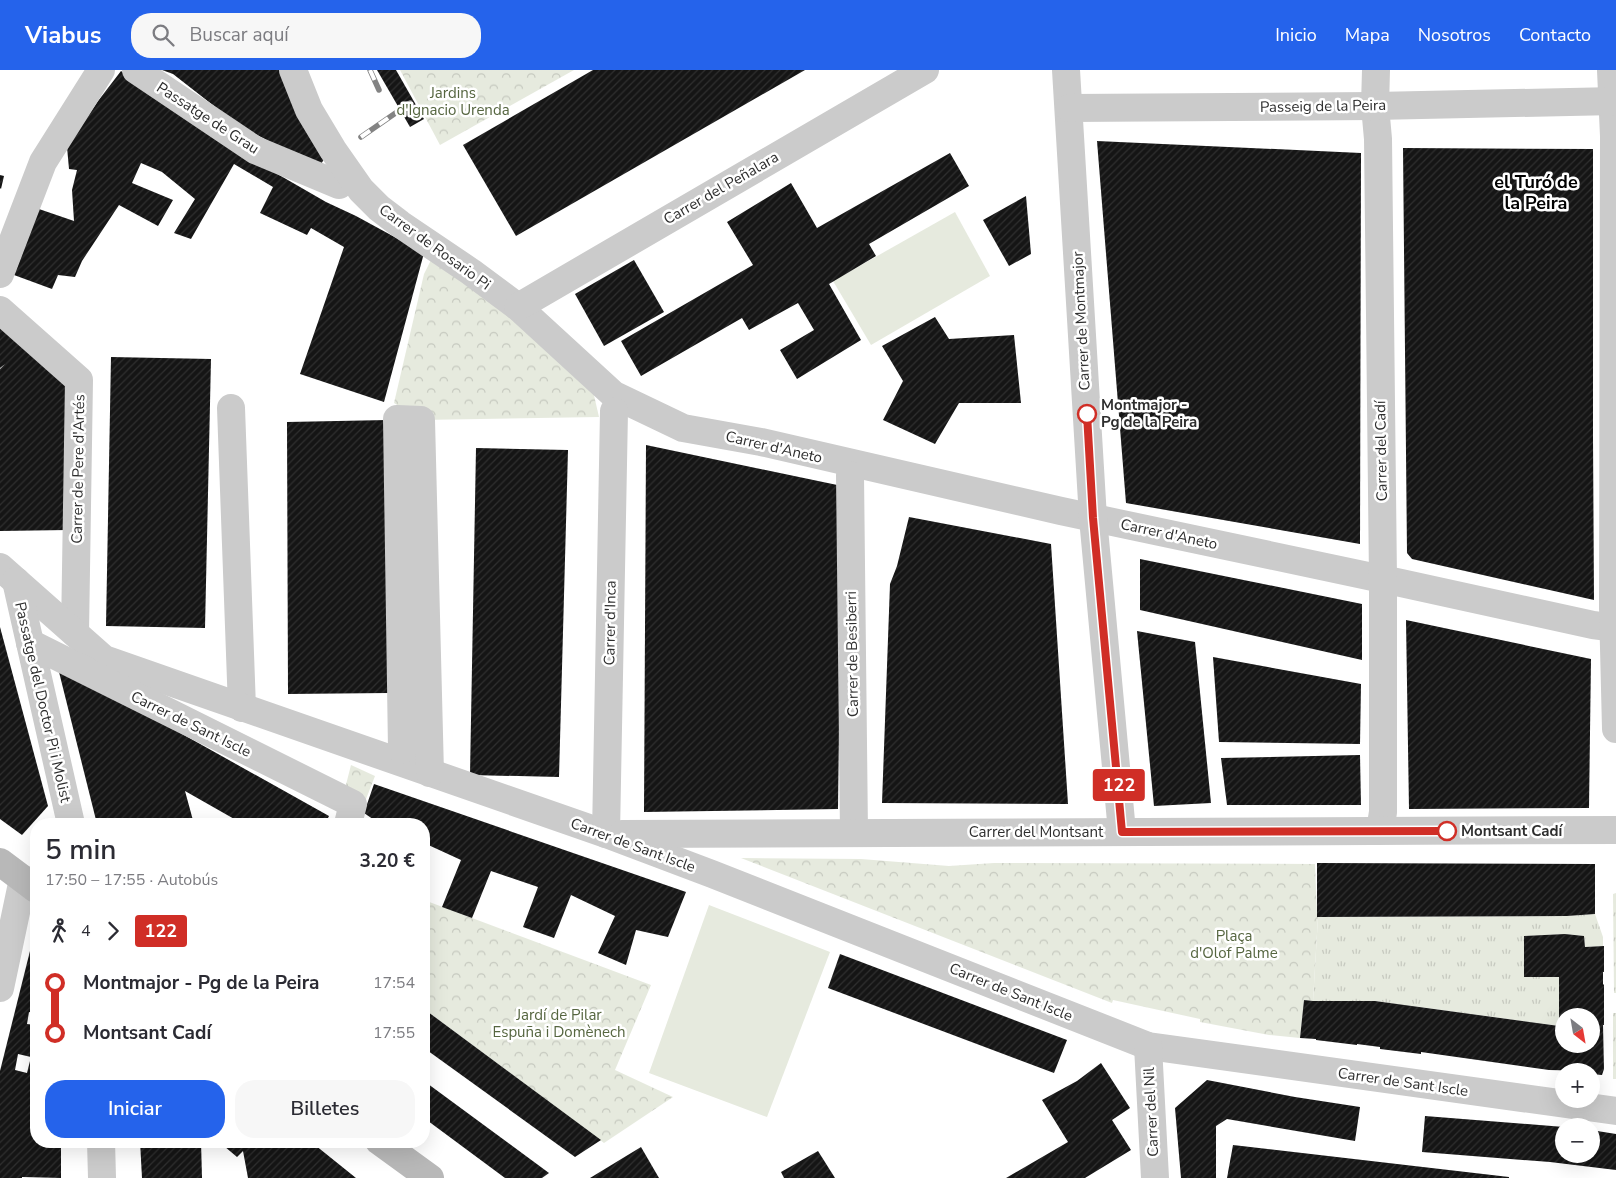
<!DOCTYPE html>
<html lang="es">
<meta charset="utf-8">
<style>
body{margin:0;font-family:"Nunito Sans",sans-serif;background:#f7f7f7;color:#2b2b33;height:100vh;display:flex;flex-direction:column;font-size:19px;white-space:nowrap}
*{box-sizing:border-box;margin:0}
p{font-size:16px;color:#7c7c81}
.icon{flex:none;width:28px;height:28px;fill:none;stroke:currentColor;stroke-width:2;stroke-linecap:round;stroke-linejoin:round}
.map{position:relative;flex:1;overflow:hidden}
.details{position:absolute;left:30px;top:748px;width:400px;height:330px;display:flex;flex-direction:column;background:#fff;border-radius:20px;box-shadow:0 5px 20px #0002}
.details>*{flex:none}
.badge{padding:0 10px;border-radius:4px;font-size:18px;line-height:32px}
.needle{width:32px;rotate:149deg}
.tools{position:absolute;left:1555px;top:938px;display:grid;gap:10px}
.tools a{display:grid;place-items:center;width:45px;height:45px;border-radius:50%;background:#fff;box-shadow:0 5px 20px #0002;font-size:25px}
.map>.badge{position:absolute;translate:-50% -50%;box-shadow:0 0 0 2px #fff}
.legs{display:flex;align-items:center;gap:8px;height:55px;padding:0 15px;font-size:16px}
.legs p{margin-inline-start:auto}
.head{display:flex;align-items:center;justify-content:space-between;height:85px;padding:0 15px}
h1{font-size:28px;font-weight:600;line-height:38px}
.action{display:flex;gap:10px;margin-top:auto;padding:10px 15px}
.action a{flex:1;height:58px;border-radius:20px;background:#2563eb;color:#fff;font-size:20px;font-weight:600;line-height:58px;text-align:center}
.action a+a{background:#f7f7f7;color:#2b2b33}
ul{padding:0 15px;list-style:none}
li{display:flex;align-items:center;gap:18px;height:50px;font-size:19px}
li i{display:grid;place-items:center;width:8px;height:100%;margin:0 6px;background:currentColor}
li i::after{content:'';width:12px;height:12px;margin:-6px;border:4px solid;border-radius:50%;background:#fff}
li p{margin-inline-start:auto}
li:first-child i{background:linear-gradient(#0000 50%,currentColor 0)}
li:last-child i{background:linear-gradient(currentColor 50%,#0000 0)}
header{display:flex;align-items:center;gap:30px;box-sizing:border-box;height:70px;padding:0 25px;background:#2563eb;color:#fff}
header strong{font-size:24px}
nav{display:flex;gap:28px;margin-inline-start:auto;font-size:18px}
.search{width:350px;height:45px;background:#f7f7f7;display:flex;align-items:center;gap:12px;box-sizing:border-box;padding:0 18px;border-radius:20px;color:#7c7c81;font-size:19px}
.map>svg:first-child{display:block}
</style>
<header>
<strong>Viabus</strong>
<div class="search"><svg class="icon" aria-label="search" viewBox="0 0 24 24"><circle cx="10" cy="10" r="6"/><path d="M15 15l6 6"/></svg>Buscar aquí</div>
<nav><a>Inicio</a><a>Mapa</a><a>Nosotros</a><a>Contacto</a></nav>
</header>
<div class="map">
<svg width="1616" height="1108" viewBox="0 0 1616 1108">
<defs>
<pattern id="grass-tufts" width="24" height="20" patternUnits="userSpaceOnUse" patternTransform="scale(1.25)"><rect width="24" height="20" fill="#e6eade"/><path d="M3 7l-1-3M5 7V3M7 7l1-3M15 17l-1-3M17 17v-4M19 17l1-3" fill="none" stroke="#c6c9bf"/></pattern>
<pattern id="park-crowns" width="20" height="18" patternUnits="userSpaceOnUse" patternTransform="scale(1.25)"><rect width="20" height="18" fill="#e6eade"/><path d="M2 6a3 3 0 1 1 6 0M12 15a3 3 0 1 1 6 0" fill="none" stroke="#c6c9bf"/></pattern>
<pattern id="building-hatch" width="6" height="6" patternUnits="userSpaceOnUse" patternTransform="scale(1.25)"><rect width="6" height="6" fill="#151515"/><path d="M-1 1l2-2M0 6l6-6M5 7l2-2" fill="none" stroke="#2f2f2f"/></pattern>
</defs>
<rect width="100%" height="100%" fill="#fff"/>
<g fill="url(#grass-tufts)">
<polygon points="1616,823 1616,923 1614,923 1613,824"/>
<polygon points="1595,844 1603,867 1603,876 1585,877 1584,866 1565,864 1525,866 1524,907 1559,907 1559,956 1375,931 1313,931 1318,847 1567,846"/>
<rect x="1613" y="943" width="3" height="66"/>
</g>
<g fill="url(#park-crowns)">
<polygon points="400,0 574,0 440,75"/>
<polygon points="431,190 498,235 593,321 599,347 421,350 394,333 424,204"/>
<polygon points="351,695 375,706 359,747 369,754 336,754"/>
<polygon points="741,788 861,789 949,796 994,793 1315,794 1317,846 1318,847 1313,931 1304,930 1300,968 1269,965 1200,952 1200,949 1113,930 1112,933"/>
<polygon points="424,830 651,915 615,1000 673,1027 604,1073 424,939"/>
</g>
<g fill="#e6eade">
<polygon points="955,142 990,206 871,275 833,211"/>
<polygon points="709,835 830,882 767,1047 649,1003"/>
</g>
<g fill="url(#building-hatch)" fill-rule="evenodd">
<polygon points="162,0 283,0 326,86 318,99 263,68 241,57 173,4"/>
<polygon points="377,0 396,0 424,49 410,57"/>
<polygon points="593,0 805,0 516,166 463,75"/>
<polygon points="121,1 193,54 241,83 326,132 356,146 424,183 384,332 300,304 344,177 311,158 307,165 260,143 273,117 234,94 191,169 174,163 195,129 162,102 141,93 132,113 173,130 158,156 119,135 82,191 75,207 58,205 52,219 14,205 39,139 74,151 72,120 77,100 69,99 67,77 98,31"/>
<polygon points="1097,71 1361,83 1360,474 1126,433"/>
<polygon points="1403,78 1593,79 1593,368 1594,530 1412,489 1407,483"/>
<polygon points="950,83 969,116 869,174 876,186 829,214 861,270 797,309 780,280 814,260 798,233 749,260 742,248 641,306 621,271 753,195 727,152 791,113 817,158"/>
<polygon points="0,105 4,106 1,119 0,118"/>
<polygon points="1026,126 1031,184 1009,196 983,150"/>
<polygon points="634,190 664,242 604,276 575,224"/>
<polygon points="935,247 949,269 1014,265 1021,333 959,333 935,374 883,350 903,311 882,276"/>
<polygon points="0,255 72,321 68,460 0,461 0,299 5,294 0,298"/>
<polygon points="111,287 211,289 205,558 106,556"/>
<polygon points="388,350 389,623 288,624 287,352"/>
<polygon points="646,375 842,416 838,739 644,742"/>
<polygon points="476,378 568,380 559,707 470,705"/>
<polygon points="909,447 1051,474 1068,734 882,733 890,514 897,496"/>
<polygon points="1140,489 1362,534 1362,590 1140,540"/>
<polygon points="1406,550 1591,589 1589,738 1409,739"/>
<polygon points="0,557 48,736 22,765 0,749"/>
<polygon points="1137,561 1195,572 1211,733 1154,736"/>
<polygon points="1213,587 1361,614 1360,674 1219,672"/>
<polygon points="57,594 329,746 325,754 243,754 185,721 194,754 97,754"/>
<polygon points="1360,685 1361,735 1227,735 1221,688"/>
<polygon points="374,714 686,822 668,867 636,860 626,895 598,883 615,846 571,825 554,868 523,857 538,817 491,801 472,848 442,837 461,790 424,773 424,754 380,754 364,743"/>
<polygon points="1317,793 1595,794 1595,844 1567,846 1317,847"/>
<path d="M1565 864 1584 866 1585 877 1604 876V902H1603V914L1604 915V955H1603L1604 999 1602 1005 1591 1004V1001L1549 1000 1421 982V984L1380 979V977L1357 974V975L1316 970V969L1300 968 1304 930 1313 931H1375L1559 956V907H1524V866ZM1564 946H1591V974H1564Z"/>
<path d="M34 865 36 867V944L29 942 27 954 36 955V1071H61V1108L22 1107V1108H0V1001ZM18 984 31 987 27 1003 15 1000Z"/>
<polygon points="840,884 1067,970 1054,1003 828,918"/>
<polygon points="424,939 601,1070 575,1087 424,978"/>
<polygon points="1101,993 1130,1038 1112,1050 1131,1080 1085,1108 1006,1108 1068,1072 1042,1030 1077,1011"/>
<polygon points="1207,1010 1295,1027 1360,1037 1355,1071 1227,1049 1216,1056 1216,1108 1181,1108 1175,1038"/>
<polygon points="424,1011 549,1103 542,1108 505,1108 424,1048"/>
<polygon points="1425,1046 1564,1057 1564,1084 1591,1084 1591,1060 1616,1064 1616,1100 1550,1092 1422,1082"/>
<polygon points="140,1071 201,1071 202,1108 142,1108"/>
<polygon points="218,1071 310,1071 356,1108 248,1108 243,1081 237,1087"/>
<polygon points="1233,1075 1509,1107 1509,1108 1227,1108"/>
<polygon points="641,1077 659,1108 590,1108"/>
<polygon points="818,1081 835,1108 784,1108 781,1102"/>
</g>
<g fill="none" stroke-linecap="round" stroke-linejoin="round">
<g stroke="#cbcbcb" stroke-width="28">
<polyline points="136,0 255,80 339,115"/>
<polyline points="293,0 309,40 333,80 361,120 379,138 400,154 471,202 518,237 614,325 683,358 761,372 1061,441 1401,513 1593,555 1616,558"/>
<polyline points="1066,0 1093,448 1122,762"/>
<polyline points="1376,0 1375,36 1378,69 1383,509 1383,742 1380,761"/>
<polyline points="1611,0 1614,66 1613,538 1616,659"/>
<polyline points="1069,38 1375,36 1616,31"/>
<polyline points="0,204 43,92 101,0"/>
<polyline points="518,237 925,0"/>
<polyline points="0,240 79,310 75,563"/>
<polyline points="231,338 242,638"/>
<polyline points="850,405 854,763"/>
<polyline points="0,497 104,589 606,764 712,804 1148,976 1616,1041"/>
<polyline points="16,511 71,754"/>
<polyline points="30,573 353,734 348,754"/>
<polyline points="402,680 397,349 421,350 430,703"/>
<polyline points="606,764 614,341"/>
<polyline points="622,764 1616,760"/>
<polyline points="0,918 23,809"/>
<polyline points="1148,976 1155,1108"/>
<polyline points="101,1071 102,1108"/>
</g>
<g stroke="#b8b8b8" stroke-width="28">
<polyline points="0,792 36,819"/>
<polyline points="379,1071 430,1108"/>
</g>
<g stroke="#838383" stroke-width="5.5">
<g id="rail">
<polyline points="370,0 379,20"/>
<polyline points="361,67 410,33"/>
</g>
</g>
<use href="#rail" stroke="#fff" stroke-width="4" stroke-dasharray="11" stroke-linecap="butt"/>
</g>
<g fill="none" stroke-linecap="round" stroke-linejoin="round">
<g stroke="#fff" stroke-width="11">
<polyline id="line-1" points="1087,344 1093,448 1122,762 1447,761"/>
</g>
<use href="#line-1" stroke="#d02e26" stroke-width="8"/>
</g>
<g fill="#fff" stroke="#d02e26" stroke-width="2.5">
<circle cx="1087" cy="344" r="9"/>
<circle cx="1447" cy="761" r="9"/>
</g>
<g text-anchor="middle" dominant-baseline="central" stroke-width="5" stroke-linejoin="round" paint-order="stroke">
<g font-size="15" fill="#566640" stroke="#fff">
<text x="453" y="23">Jardins<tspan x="453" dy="17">d'Ignacio Urenda</tspan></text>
<text x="1234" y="866">Plaça<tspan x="1234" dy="17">d'Olof Palme</tspan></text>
<text x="559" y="945">Jardí de Pilar<tspan x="559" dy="17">Espuña i Domènech</tspan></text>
</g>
<g font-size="15" fill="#2e2e2e" stroke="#fff">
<text transform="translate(1323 36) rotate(-1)">Passeig de la Peira</text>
<text transform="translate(208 48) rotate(33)">Passatge de Grau</text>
<text transform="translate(721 118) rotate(-30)">Carrer del Peñalara</text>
<text transform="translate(435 177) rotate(36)">Carrer de Rosario Pi</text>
<text transform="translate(1081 251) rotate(-93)">Carrer de Montmajor</text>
<text transform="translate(774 377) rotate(13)">Carrer d'Aneto</text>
<text transform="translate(1381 381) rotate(-91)">Carrer del Cadí</text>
<text transform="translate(78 399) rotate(-89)">Carrer de Pere d'Artés</text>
<text transform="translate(1169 464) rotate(12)">Carrer d'Aneto</text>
<text transform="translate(610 553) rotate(-89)">Carrer d'Inca</text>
<text transform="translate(852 584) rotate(-91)">Carrer de Besiberri</text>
<text transform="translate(43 632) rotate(77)">Passatge del Doctor Pi i Molist</text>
<text transform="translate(191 654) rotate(26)">Carrer de Sant Iscle</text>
<text x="1036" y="762">Carrer del Montsant</text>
<text transform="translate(633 775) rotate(20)">Carrer de Sant Iscle</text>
<text transform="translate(1011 922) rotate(22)">Carrer de Sant Iscle</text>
<text transform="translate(1403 1012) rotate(8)">Carrer de Sant Iscle</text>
<text transform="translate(1151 1042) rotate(-93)">Carrer del Nil</text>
</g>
<g font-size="15" font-weight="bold" fill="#2e2e2e" stroke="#fff" text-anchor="start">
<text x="1101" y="335">Montmajor -<tspan x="1101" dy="17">Pg de la Peira</tspan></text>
<text x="1461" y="761">Montsant Cadí</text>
</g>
<g font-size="18" font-weight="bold" fill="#000" stroke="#fff">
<text x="1536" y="112">el Turó de<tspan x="1536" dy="21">la Peira</tspan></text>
</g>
</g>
</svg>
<div class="tools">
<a><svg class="needle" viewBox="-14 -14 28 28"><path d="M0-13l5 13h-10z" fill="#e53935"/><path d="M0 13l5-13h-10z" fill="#7c7c81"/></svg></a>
<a>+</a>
<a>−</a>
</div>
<b class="badge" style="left:1119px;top:715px;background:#d02e26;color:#fff">122</b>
<section class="details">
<div class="head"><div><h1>5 min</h1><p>17:50 – 17:55 · Autobús</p></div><b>3.20 €</b></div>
<div class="legs"><svg class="icon" aria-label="walk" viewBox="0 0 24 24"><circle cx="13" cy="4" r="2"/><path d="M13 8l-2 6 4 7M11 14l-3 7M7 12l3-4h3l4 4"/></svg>4<svg class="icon" aria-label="forward" viewBox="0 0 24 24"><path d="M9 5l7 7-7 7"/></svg><b class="badge" style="background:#d02e26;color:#fff">122</b></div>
<ul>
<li><i style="color:#d02e26"></i><b>Montmajor - Pg de la Peira</b><p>17:54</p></li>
<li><i style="color:#d02e26"></i><b>Montsant Cadí</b><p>17:55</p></li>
</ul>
<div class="action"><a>Iniciar</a><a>Billetes</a></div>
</section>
</div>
